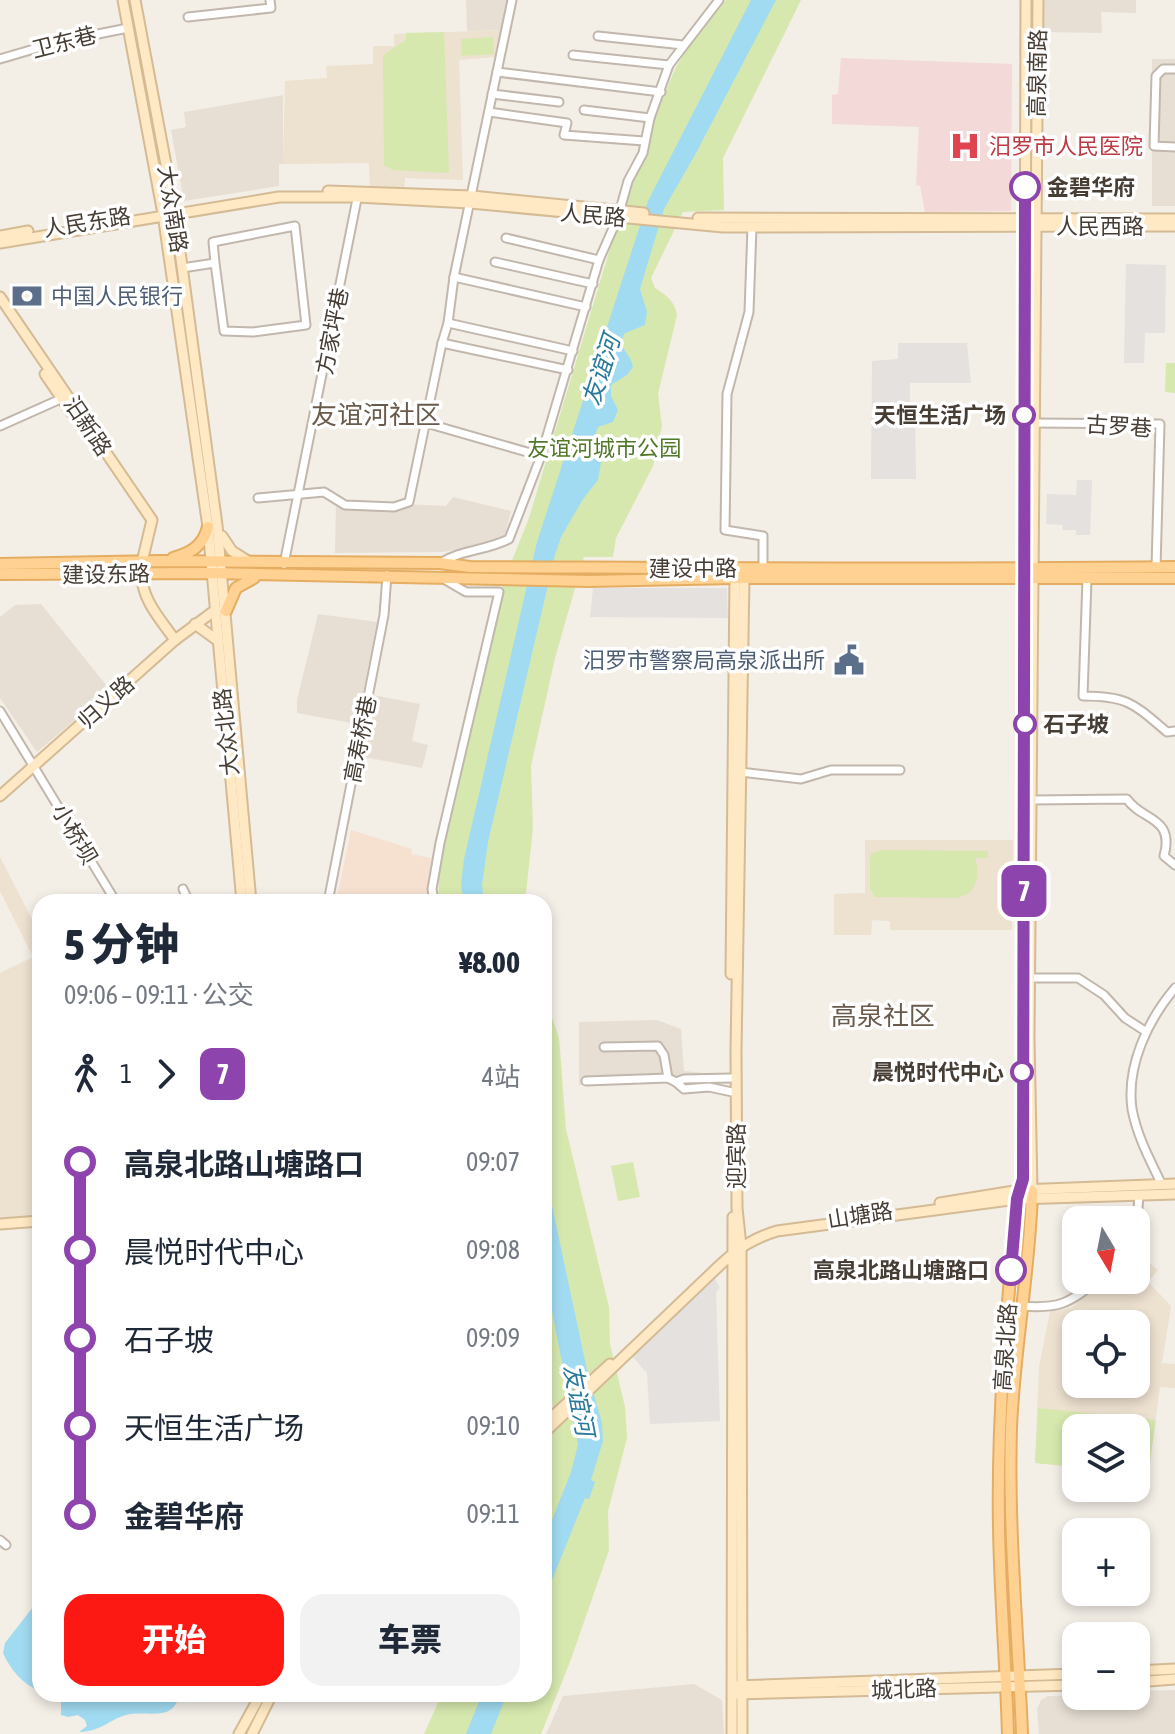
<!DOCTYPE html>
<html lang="zh">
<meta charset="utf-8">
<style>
body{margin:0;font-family:"Asap Condensed","Noto Sans SC",sans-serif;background:#f2f2f3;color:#1f2937;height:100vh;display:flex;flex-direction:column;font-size:30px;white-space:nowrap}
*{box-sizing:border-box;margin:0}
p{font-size:26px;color:#747a83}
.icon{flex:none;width:44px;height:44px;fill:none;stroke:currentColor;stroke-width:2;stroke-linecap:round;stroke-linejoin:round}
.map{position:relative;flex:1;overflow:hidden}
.panel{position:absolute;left:32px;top:894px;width:520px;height:808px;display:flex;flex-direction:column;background:#fff;border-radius:24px;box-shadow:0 4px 12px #0003}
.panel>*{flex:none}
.badge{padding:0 16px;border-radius:12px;font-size:28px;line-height:52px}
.needle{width:52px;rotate:170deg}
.controls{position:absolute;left:1062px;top:1206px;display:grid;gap:16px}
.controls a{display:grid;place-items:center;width:88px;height:88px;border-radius:16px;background:#fff;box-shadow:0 4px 12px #0003;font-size:40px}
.map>.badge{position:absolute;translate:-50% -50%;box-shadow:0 0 0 4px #fff}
.legs{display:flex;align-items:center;gap:12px;height:88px;padding:0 32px;font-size:26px}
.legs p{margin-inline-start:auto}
.head{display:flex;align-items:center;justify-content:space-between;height:136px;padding:0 32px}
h1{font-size:44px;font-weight:800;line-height:60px}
.primary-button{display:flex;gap:16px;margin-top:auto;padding:16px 32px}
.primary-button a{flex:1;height:92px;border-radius:24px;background:#fc1914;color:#fff;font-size:32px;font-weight:800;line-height:92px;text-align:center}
.primary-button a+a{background:#f2f2f3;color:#1f2937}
ul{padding:0 32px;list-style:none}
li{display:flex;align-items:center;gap:28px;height:88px;font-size:30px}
li i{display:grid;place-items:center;width:12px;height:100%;margin:0 10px;background:currentColor}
li i::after{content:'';width:20px;height:20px;margin:-10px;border:6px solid;border-radius:50%;background:#fff}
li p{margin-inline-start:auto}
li:first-child i{background:linear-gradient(#0000 50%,currentColor 0)}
li:last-child i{background:linear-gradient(currentColor 50%,#0000 0)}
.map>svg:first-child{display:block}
</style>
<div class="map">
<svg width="1175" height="1734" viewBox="0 0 1175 1734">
<rect width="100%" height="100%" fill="#f3eee6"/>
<g fill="#e7dfd4">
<polygon points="466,0 509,0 504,30 467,31"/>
<polygon points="1043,0 1136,0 1136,13 1101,12 1102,33 1043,32"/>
<rect x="1152" y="59" width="23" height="147"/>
<polygon points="283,95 283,164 279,164 279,186 184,201 171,130 186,127 184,112"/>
<polygon points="453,497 511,511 505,535 494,543 443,552 335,553 336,501 446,506"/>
<polygon points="41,604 110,690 37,752 0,698 0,617 15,605"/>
<polygon points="318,614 377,622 357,724 297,713 297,700"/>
<polygon points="373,695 420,704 412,741 428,745 422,768 359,756"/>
<polygon points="657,1020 681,1029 684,1071 714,1074 715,1092 680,1090 670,1080 579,1085 579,1022"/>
<polygon points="694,1684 722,1700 724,1734 546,1734 563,1696"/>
<polygon points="1175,1690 1175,1734 1039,1734 1037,1709 1041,1700 1048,1696 1136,1696 1136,1691"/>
</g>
<polygon fill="#f6e1d1" points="351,830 412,849 411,854 431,858 427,902 336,902"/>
<g fill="#ede1d0" fill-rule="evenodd">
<polygon points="504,30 497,57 459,60 463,180 405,178 404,190 370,187 369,163 283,164 285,81 327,78 326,66 373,64 373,46 394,46 394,34"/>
<polygon points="865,840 1013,840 1012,930 890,930 890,921 872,920 871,935 834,935 834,894 865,893"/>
<polygon points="0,857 40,935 40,1216 4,1220 0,1216 0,973 33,957 0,891"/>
<path d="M1136 1258H1143L1158 1270 1148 1282 1171 1306 1162 1363 1175 1364V1388L1160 1387 1148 1474 1136 1473V1428H1076V1467L1035 1463 1039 1367 1050 1312 1071 1308 1104 1280H1136ZM1076 1324H1136V1384H1076Z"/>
</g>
<polygon fill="#f4d9d9" points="841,58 1012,64 1011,211 925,212 920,186 916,185 919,127 832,124 832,95 838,94"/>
<g fill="#d6e8ae">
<path d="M726 0H801L723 158 724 210 683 212 651 278 655 288C667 296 674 300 677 315L658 394 662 426 653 466 616 538 613 557H584L555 658 531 766 533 828 525 902H438L440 858 503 583 529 518 630 182 645 154 657 112 675 69 697 33Z"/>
<polygon points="444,32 449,173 393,170 384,165 383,55 406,40 406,33"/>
<polygon points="493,37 494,54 462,56 461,39"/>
<polygon points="1166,363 1175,363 1175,393 1165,392"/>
<path d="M881 850 988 851V858H975C981 878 976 896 954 898L875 897 870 889V858L871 854Z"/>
<path d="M544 993 559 1038 566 1129 609 1307 610 1344 625 1407 627 1438 608 1511 609 1550 570 1662 541 1734H424L442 1694H544V1457C559 1430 554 1398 544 1370Z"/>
<polygon points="633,1162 640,1197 618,1201 611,1166"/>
<polygon points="1038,1408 1156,1420 1148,1474 1136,1473 1136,1428 1076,1428 1076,1467 1035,1463"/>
</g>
<g fill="#e4e1de">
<polygon points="1126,264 1166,265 1165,333 1145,333 1144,363 1124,363"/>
<polygon points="898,343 967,343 971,383 910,383 910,404 915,410 916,479 871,479 872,361 898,359"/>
<polygon points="1077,480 1092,480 1090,535 1076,535 1076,530 1063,530 1062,525 1046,524 1047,494 1076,495"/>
<polygon points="593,588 727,588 728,618 590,617"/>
<polygon points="715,1279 720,1288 716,1292 720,1421 650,1424 647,1373 631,1355"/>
</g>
<g fill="#a1dbf1">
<path d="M751 0H776L696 153 664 209 640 289 647 312 645 325 625 333C615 348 631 352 633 367L627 375 611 385V396L618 410 613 422 598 427 594 438 603 451 598 480 583 499 561 537 555 555 488 842 482 885 484 902H464L461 884 464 859 537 542 648 201Z"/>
<polygon points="544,1168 587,1370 602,1423 603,1441 591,1480 595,1482 589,1499 585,1498 544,1600 544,1540 571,1472 578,1445 544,1270"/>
<path d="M40 1598V1691C23 1685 10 1669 3 1653L5 1643Z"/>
<path d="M55 1694H178C178 1701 176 1706 170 1710 160 1717 139 1711 126 1715 108 1720 103 1731 79 1732L87 1726 85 1720 78 1715 68 1717 61 1715V1699Z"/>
<polygon points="482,1694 507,1694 491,1734 466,1734"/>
</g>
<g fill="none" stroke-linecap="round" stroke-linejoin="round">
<g stroke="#c2b7ac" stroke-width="11">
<g id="street">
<polyline points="188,17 271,8 270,0"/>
<polyline points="598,36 683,45"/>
<polyline points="573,55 669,65"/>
<polyline points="0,59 58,42 128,28"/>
<polyline points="1175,69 1163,69 1156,76 1154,146 1175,147"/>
<polyline points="497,72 661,92"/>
<polyline points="492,94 559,102"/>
<polyline points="584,110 650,118"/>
<polyline points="489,112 567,123 564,135 644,141"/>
<polyline points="752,227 749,312 727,394 725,530 763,536 763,569"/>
<polyline points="506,238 599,260"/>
<polyline points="495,262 593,284"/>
<polyline points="182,268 215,263 224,331 253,332 306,325 295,226 213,242 215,263"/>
<polyline points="454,277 586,307"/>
<polyline points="448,323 573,351"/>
<polyline points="442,343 568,370"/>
<polyline points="426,423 541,456"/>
<polyline points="1033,423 1160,424 1156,568"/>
<polyline points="0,426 65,397"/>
<polyline points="258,498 324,492 345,505 394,507 409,502 442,343 448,323 454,277 512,0"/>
<path d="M440 563C463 549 485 551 509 539L541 456 599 260 618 217 628 181 643 153 650 118 669 65 719 0"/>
<polyline points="284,564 358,194"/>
<path d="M1087 579 1083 696C1128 696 1134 704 1167 732L1175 731"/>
<polyline points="0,711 116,902"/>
<polyline points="740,772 801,779 831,770 900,770"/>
<path d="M1032 800 1127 799C1141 821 1175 816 1164 856L1175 865"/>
<polyline points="183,889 189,902"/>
<polyline points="328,902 384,615 387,575"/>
<polyline points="434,902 432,889 440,843 499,592 466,592 442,578"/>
<polyline points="1030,978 1078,978 1104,995 1125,1018 1145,1031"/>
<polyline points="604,1047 658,1046 664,1055 668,1078 676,1082 684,1079 731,1078"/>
<polyline points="586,1081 668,1078"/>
<polyline points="676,1082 684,1089 709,1087 732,1092"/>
<path d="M1162 1185C1150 1160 1137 1136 1132 1109 1126 1066 1148 1020 1175 988"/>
<polyline points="1136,1236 1139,1195"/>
<path d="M1021 1306C1059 1309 1068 1304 1098 1280"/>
<polyline points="0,1540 6,1545"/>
</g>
</g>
<g stroke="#d4bb95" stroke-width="13">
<g id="secondary">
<polyline points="123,0 163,214 208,527 242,902"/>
<polyline points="135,0 174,207 217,525 251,902"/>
<polyline points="328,191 472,196 644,213"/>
<polyline points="698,218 1175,219"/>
<polyline points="0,236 28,231"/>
<polyline points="0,243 279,197 357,197 470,203 723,227 1175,226"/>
<polyline points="0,297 152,520 142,562"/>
<polyline points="45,374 71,412"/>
<polyline points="222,536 232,551 248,561"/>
<path d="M142 574C141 599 161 620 175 640"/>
<polyline points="195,624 217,640"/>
<polyline points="0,796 175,640 214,611"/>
<polyline points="731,974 735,578"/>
<polyline points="1032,1191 1029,1038 1038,0"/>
<polyline points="1017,1199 1023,1179 1026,0"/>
<polyline points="940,1203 1020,1190 1175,1184"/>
<polyline points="0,1224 40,1221"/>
<polyline points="544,1424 610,1364"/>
<path d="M544 1433 720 1265C738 1248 754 1238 777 1231L1017 1199 1175 1194"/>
<polyline points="1136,1671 1175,1669"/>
<polyline points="1136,1682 1175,1679"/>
<polyline points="736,1686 1076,1674"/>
<polyline points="736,1694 1076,1685"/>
<polyline points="239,1734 261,1694"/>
<polyline points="252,1734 272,1694"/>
<polyline points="732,1734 733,1217"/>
<polyline points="742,1734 741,1246 737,1208 736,1051 744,578"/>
</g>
</g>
<g stroke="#e5ad62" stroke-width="14">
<g id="primary">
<path d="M173 558C191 553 203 546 208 527"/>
<path d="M0 564 161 561 440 563 470 567C705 568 940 570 1175 567"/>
<polyline points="0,574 211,573 589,581 735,578 1175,578"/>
<polyline points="226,611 236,588 254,578"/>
<path d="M1008 1734C1006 1665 1000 1596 999 1527 997 1417 1007 1308 1017 1199"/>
<path d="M1022 1734C1018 1632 1008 1530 1011 1428 1014 1349 1030 1270 1032 1191"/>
</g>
</g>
<use href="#street" stroke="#fff" stroke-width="7"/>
<use href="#secondary" stroke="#ffe9c4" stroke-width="9"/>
<use href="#primary" stroke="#ffd293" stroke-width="10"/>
</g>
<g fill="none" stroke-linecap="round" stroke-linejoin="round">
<g stroke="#fff" stroke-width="18">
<polyline id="line-1" points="1011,1270 1017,1199 1023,1179 1025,187"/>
</g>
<use href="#line-1" stroke="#8e44ad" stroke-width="12"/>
</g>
<defs>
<g id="hospital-bare" transform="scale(2.4)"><path d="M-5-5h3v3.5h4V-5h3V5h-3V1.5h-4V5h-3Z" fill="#e0444e" stroke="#fff" stroke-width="2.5" paint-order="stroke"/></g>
<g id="bank-bare" transform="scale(2.4)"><path d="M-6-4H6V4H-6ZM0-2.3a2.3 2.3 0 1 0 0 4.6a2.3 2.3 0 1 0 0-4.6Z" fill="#5c6f8a" stroke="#fff" stroke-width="2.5" paint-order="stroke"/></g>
<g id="civic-bare" transform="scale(2.4)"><path d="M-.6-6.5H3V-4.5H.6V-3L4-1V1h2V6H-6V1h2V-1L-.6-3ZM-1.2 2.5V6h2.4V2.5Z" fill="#5c6f8a" stroke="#fff" stroke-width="2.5" paint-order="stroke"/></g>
</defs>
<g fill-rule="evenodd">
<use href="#hospital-bare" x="965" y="146"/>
<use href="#bank-bare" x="27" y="296"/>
<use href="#civic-bare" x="849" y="660"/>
</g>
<g fill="#fff" stroke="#8e44ad" stroke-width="4">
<circle cx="1025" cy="187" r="14"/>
<circle cx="1024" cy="415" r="10"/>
<circle cx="1025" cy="724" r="10"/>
<circle cx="1022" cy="1072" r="10"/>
<circle cx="1011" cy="1270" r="14"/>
</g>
<g text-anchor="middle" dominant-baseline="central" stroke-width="7" stroke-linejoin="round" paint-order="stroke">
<g font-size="22" fill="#463d35" stroke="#fff">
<text transform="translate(64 42) rotate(-14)">卫东巷</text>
<text transform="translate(1037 73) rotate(-89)">高泉南路</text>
<text transform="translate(173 209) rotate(81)">大众南路</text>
<text transform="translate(593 215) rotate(5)">人民路</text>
<text transform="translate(87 222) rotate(-9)">人民东路</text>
<text x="1100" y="226">人民西路</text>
<text transform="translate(332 331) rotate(-79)">方家坪巷</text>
<text transform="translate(88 426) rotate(56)">汨新路</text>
<text transform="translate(1119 426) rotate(4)">古罗巷</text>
<text x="693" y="568">建设中路</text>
<text transform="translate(106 574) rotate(-1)">建设东路</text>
<text transform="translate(106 702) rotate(-42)">归义路</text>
<text transform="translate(226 732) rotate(-96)">大众北路</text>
<text transform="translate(360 739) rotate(-79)">高寿桥巷</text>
<text transform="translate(75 834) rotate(59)">小桥坝</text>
<text transform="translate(736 1156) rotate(-90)">迎宾路</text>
<text transform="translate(860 1215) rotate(-9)">山塘路</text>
<text transform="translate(1005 1347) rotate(-86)">高泉北路</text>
<text transform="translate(904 1689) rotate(-2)">城北路</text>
</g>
<g font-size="22" fill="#be3a42" stroke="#fff" text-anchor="start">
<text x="989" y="146">汨罗市人民医院</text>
</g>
<g font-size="22" font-weight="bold" fill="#463d35" stroke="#fff" text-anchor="end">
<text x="1047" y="187" text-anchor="start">金碧华府</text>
<text x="1006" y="415">天恒生活广场</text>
<text x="1043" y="724" text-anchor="start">石子坡</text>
<text x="1004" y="1072">晨悦时代中心</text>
<text x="989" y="1270">高泉北路山塘路口</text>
</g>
<g font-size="22" fill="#4e5e75" stroke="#fff" text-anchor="start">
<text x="51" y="296">中国人民银行</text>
<text x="825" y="660" text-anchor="end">汨罗市警察局高泉派出所</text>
</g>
<g font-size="22" fill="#517928" stroke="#fff">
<text x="604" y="448">友谊河城市公园</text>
</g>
<g font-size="24" font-style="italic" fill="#297a9b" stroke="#fff">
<text transform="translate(601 370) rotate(-72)">友谊河</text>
<text transform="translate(579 1400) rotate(79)">友谊河</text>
</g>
<g font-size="26" fill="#695a4c" stroke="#fff">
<text x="376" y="415">友谊河社区</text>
<text x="883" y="1016">高泉社区</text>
</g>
</g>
</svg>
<div class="controls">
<a><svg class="needle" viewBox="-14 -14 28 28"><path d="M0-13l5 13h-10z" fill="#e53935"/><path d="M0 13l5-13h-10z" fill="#747a83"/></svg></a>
<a><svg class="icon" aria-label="locate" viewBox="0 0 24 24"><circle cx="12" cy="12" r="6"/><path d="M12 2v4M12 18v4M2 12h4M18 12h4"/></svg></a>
<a><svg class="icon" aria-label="layers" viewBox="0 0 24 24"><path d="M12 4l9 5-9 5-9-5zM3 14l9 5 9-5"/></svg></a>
<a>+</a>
<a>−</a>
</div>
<b class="badge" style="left:1024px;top:891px;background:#8e44ad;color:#fff">7</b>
<section class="panel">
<div class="head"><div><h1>5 分钟</h1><p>09:06 – 09:11 · 公交</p></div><b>¥8.00</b></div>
<div class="legs"><svg class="icon" aria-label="walk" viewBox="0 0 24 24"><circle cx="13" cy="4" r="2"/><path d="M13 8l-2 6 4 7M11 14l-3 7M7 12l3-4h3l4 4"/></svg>1<svg class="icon" aria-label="forward" viewBox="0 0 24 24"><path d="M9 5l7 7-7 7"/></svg><b class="badge" style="background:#8e44ad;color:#fff">7</b><p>4站</p></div>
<ul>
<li><i style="color:#8e44ad"></i><b>高泉北路山塘路口</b><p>09:07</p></li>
<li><i style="color:#8e44ad"></i><span>晨悦时代中心</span><p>09:08</p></li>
<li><i style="color:#8e44ad"></i><span>石子坡</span><p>09:09</p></li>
<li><i style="color:#8e44ad"></i><span>天恒生活广场</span><p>09:10</p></li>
<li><i style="color:#8e44ad"></i><b>金碧华府</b><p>09:11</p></li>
</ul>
<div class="primary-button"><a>开始</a><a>车票</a></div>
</section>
</div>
